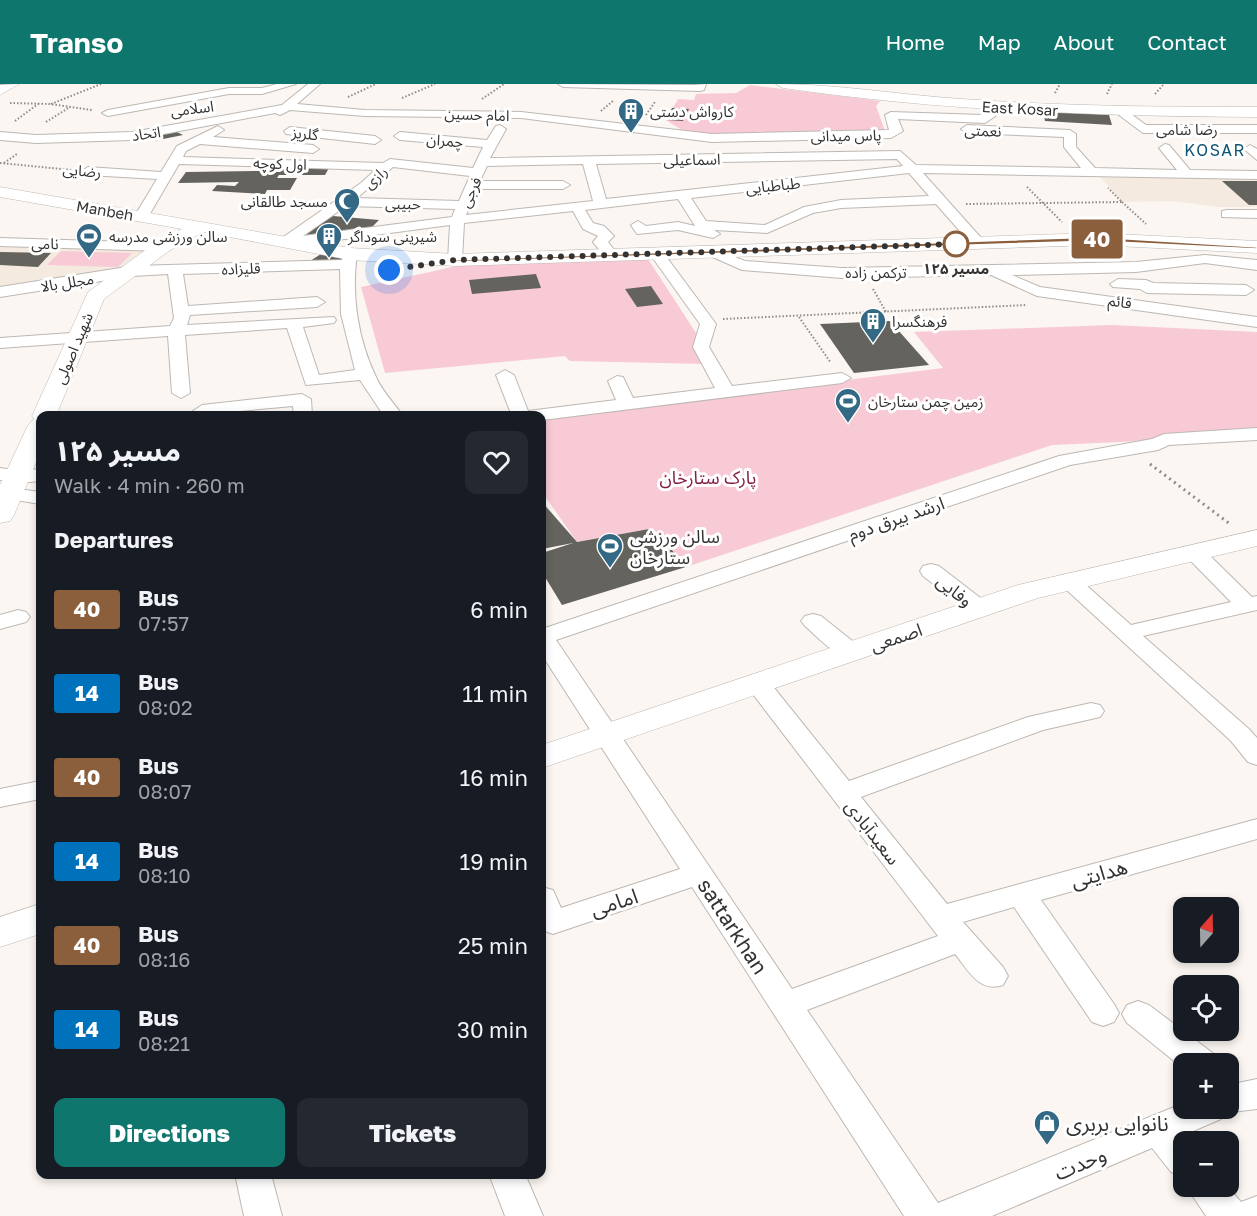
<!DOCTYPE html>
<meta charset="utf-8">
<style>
body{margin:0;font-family:"Golos Text","Noto Sans Arabic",sans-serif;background:#242831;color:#f1f3f6;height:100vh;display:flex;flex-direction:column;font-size:22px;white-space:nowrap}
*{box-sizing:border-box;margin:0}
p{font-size:20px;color:#9ea1a6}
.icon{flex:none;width:33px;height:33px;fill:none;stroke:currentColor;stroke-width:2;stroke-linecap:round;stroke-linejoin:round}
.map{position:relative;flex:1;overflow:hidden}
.drawer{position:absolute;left:36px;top:327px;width:510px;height:768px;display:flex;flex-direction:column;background:#171b24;border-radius:12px;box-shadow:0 3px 9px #0003}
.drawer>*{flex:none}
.badge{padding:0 12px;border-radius:4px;font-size:21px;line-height:39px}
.needle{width:39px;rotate:20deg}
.tools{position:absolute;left:1173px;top:813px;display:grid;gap:12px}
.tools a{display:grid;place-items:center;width:66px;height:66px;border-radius:12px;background:#171b24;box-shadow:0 3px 9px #0003;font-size:30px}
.you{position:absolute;width:30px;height:30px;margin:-15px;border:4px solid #fff;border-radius:50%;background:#1a73e8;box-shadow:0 0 0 9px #1a73e833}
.map>.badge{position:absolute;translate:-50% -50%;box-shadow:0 0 0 3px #fff}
h2{padding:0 18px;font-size:22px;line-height:54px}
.round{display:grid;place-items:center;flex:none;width:63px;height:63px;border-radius:12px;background:#242831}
.headline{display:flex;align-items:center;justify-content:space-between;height:102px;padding:0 18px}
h1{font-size:28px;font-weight:800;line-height:45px}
.cta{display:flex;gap:12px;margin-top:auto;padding:12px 18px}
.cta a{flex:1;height:69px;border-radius:12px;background:#0f766e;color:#fff;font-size:24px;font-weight:800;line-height:69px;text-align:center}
.cta a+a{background:#242831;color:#f1f3f6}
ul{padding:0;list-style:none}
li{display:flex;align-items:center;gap:18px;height:84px;padding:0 18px}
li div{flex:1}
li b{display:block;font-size:22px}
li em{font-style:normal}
li .badge{min-width:66px;font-weight:700;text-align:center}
header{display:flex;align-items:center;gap:36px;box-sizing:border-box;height:84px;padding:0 30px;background:#0f766e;color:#fff}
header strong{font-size:28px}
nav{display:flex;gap:33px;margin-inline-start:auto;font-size:21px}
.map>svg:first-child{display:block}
</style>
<header>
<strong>Transo</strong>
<nav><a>Home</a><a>Map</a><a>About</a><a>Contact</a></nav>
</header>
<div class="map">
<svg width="1257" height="1132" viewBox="0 0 1257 1132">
<rect width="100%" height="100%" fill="#fbf6f1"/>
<g fill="#f5eae0">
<polygon points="1098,90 1257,93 1257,123 1219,123 1172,117 1122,118"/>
<polygon points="0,162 152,166 116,187 0,205"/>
</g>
<g fill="#f8cad5">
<polygon points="750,1 880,17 876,22 885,47 709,52 688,50 666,36 678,15 694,16 696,10 736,9"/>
<polygon points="61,167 132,169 118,183 47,181"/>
<polygon points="648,175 696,249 707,280 570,277 565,272 385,289 361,203 457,182"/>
<polygon points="1112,241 1257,248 1257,346 1164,356 1052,361 689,482 649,445 577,458 542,408 542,334 943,284 914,248"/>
</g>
<g fill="#64635d">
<polygon points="672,24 689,25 683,37 666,36"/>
<polygon points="1043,27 1109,31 1112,41 1045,37"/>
<polygon points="173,46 183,51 153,57 143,51"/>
<polygon points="274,83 329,84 325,91 279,91 277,94 297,94 290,106 267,106 265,110 212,107 217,101 235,102 239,98 178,99 186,88 260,87"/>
<polygon points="1222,97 1257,97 1257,121 1249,121"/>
<polygon points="333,132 379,136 370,145 300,153"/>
<polygon points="0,168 51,169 38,183 0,181"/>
<polygon points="321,170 346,173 343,176 310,177"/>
<polygon points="536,190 541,204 472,210 469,196"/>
<polygon points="651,202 663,220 637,223 625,205"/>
<polygon points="890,237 929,281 854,289 820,240"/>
<polygon points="542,418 577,458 649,445 689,482 562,521 542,488 542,469 573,459 542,465"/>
</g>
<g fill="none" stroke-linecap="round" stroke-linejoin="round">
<g stroke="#bdb8b3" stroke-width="2">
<g id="minor">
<polygon points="277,0 296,0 262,10 229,10 108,32 102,29 108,26 229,4 262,4"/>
<polygon points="308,0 320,0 297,20 365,26 521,28 712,50 889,46 885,31 891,28 983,31 999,21 1009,23 985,39 898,35 903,47 891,54 712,58 521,34 365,32 290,26 280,31 275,29 132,56 36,59 0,56 0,48 36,51 132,48 282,21"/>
<polygon points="558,0 695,1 706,0 704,6 700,7 563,3"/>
<polygon points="1119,27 1127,27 1146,41 1257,41 1257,49 1143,49 1119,31"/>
<path d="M500 41 506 45 490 74 900 67 916 81 1081 84 1064 63V53L967 49 961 45 967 41 1070 46 1076 50V63L1095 84 1177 86 1159 64 1165 60 1169 61 1190 86 1257 87V95L923 89 983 156 985 159 983 162H973L936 120 841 124 813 129 767 149 714 146 720 150 713 154 678 146 637 150 631 141 638 137 646 142 678 138 695 142 678 115 585 126 593 139 604 142 614 152 608 158 618 171 616 174H606L593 158 598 152 583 145 573 127 464 139 462 176 455 180 448 176 450 141 292 162 282 160 280 157 282 154 361 99 375 86 179 80 148 133 141 137 134 133 157 95 88 91 82 87 88 83 161 88 177 62 218 42 224 46 213 53 313 61 319 65 313 69 200 60 186 67 183 73 383 79 390 75 473 84 483 63 400 56 394 52 400 48 487 56 496 42ZM897 75 903 82 606 115 596 80ZM583 80 593 117 466 131 477 105H563L570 101 563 97H480L487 82ZM393 83 470 92 459 117 357 114ZM909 89 929 112 841 116 804 123 765 141 706 137 691 114ZM346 122 455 125 452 133 303 152Z"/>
<polygon points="290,43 375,52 381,56 375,60 286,50 284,47"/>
<polygon points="1250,61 1257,65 1257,76 1244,65"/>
<polygon points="1227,126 1257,126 1257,134 1222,133 1222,127"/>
<polygon points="0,154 162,159 169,163 162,167 0,162"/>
<polygon points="713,164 745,177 842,184 1136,178 1205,171 1257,176 1257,186 1205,179 1136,188 1012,191 1040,203 1257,233 1257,243 1037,212 991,191 842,194 742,186 708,171 706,168"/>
<path d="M350 166 357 170C351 211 358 256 376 293 382 307 394 319 403 332H384L360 296 306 301 287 244 185 251 190 309 181 314 172 309 168 252 0 264V254L170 242 174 234 168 190 133 192 0 213V203L133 182 342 176 345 167ZM340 185 341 230 355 286 319 291 303 243 334 239 336 236 334 233 187 241 190 231 317 223 325 218 317 213 188 222 183 190Z"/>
<polygon points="657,166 662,167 716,240 709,263 732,302 842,289 851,294 842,299 542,336 542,332 512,332 496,291 505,286 514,291 528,327 616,316 608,297 617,292 623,293 633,314 715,304 693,263 700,240 650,170"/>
<polygon points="1118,195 1146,196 1153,199 1246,201 1254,206 1246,211 1147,209 1140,205 1113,203 1110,200"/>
<polygon points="302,310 311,315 312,332 294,332 293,322 195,331 193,327 202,321"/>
<path d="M1257 344V356L1169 361 1158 366 1070 381 556 556 792 905 938 852 749 605 746 600 749 595 758 592 767 595 849 697 1028 633 1091 619 1100 621 1104 627 1100 633 1043 646 861 713 947 820 1257 735V755L1041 816 1114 920 1119 929 1114 938 1103 942 1092 938 1014 823 963 838 1003 883 1008 892 1003 901C979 909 969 887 955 870L807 926 938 1119 1184 1019V1024H1228V1001L1257 995V1025L1224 1029 1221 1035 1184 1051 1190 1058H1184V1093L1171 1088 1152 1064 992 1132H904L692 803 553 850 542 846V803L553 806 561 824 680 785 542 571V545L1059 372 1152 355 1164 350Z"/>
<polygon points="0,384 19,387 40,385 40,397 19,399 0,396"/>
<polygon points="11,404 40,408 40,420 4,414 1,410 4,406"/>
<polygon points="1194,462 1202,464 1252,513 1257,512 1257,526 1143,552 1249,645 1257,654 1257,681 1248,678 1231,657 1058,498 1061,493 1077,493 1131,541 1231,518 1183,469 1186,464"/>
<polygon points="931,480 939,482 987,519 991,524 987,529 971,529 923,492 920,487 923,482"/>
<polygon points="18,526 26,528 30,533 26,538 0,545 0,531"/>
<path d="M813 530 821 532 860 563 863 568 860 573C839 578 820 555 805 542L801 537 805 532Z"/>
<polygon points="40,697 40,715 0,723 0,705"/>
<polygon points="1138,917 1149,921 1214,970 1219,980 1184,980 1184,985 1127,939 1122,930 1127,921"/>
<polygon points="235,1090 271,1090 282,1132 244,1132"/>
<polygon points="489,1090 525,1090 543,1132 505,1132"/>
<polygon points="1186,1102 1227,1102 1241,1118 1257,1112 1257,1132 1206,1132"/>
</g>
</g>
<g stroke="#bdb8b3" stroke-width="1">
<g id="major">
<polygon points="19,0 0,11 0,1"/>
<path d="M776 0C838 0 900 11 962 15 1060 22 1158 23 1257 23V33C1098 32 941 27 783 4Z"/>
<polygon points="0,103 350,164 455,170 1096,149 1257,157 1257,169 1096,161 455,182 350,176 203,148 169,167 104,215 56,332 40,332 40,369 14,431 10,437 0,439 0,401 28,341 34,335 32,332 88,208 155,159 182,145 0,113"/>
<polygon points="1257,446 1257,462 1038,514 542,684 542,661 1018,501"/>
<polygon points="40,820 40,850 0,863 0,833"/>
</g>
</g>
<g stroke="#8f8b88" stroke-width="2" stroke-dasharray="1.5 2" stroke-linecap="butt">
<polyline points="1055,9 1060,0"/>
<polyline points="1107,10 1112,0"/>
<polyline points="1155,10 1164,0"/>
<polyline points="348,13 376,0"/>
<polyline points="402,14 435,0"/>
<polyline points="482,15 504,0"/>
<polyline points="10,19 50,20 92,26"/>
<polyline points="51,20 101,0"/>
<polyline points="601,27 614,16"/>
<polyline points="646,31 655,18"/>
<polyline points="15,37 38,20"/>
<polyline points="46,38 70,23"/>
<polyline points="0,79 72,86"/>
<polyline points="4,79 17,70"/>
<polyline points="1027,103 1062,138"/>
<polyline points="1122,118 1146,140"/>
<polyline points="966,120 1122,118 1108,104"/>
<polyline points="873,205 886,228"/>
<polyline points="799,233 831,279"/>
<polyline points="723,235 1027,221"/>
</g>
<polyline stroke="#8f8b88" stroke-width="3" stroke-dasharray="2 4" stroke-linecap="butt" points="1150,380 1230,440"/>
<use href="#minor" fill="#fff" fill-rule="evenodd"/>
<use href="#major" fill="#fff" fill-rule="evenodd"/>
</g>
<polygon fill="#8b5e3c" stroke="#fff" stroke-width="1.5" points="1096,153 1257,163 1257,165 1096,157 455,178 452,176"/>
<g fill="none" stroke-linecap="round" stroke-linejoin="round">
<polyline stroke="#353331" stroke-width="6" stroke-dasharray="0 10.8" points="389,186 455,176 956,160"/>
</g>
<defs>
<g id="building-pin" transform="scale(1.35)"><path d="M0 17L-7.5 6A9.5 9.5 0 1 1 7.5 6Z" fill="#336984" stroke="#fff"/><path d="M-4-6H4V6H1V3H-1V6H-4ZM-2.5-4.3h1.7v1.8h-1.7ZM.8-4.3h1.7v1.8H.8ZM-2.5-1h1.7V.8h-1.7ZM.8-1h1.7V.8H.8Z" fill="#fff"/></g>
<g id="mosque-pin" transform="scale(1.35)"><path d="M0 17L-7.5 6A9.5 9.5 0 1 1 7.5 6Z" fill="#336984" stroke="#fff"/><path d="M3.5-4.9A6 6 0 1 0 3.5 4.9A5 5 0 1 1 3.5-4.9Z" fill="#fff"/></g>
<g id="stadium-pin" transform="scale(1.35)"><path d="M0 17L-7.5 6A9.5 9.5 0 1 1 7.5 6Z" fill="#336984" stroke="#fff"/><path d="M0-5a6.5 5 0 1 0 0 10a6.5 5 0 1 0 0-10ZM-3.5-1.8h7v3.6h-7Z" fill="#fff"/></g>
<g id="shop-pin" transform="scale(1.35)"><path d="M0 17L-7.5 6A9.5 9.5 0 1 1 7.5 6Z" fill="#336984" stroke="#fff"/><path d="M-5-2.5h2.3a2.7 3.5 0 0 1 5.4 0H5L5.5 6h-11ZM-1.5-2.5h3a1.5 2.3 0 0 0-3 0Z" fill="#fff"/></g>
</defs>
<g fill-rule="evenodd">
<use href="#building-pin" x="631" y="27"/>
<use href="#mosque-pin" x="347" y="117"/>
<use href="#stadium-pin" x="89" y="152"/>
<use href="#building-pin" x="329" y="152"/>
<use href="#building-pin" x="873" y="237"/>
<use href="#stadium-pin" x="848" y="317"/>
<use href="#stadium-pin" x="610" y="462"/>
<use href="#shop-pin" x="1047" y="1039"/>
</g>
<circle fill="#fff" stroke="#8b5e3c" stroke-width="3" cx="956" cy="160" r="12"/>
<g text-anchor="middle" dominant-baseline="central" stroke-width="6" stroke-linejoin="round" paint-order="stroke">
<g font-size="15" fill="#353331" stroke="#fff">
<text transform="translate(192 24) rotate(-7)">اسلامی</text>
<text transform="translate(1020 24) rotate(3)">East Kosar</text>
<text transform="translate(477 30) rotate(2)">امام حسین</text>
<text x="1187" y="45">رضا شامی</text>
<text transform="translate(983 46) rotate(2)">نعمتی</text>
<text transform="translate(146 49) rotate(-8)">اتحاد</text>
<text transform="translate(305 49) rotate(6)">گلریز</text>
<text transform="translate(846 51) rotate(-1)">پاس میدانی</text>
<text transform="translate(445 56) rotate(5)">چمران</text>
<text transform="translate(692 75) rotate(-1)">اسماعیلی</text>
<text transform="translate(280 79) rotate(2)">اول کوچه</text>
<text transform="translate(82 86) rotate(5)">رضایی</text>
<text transform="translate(375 93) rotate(-42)">رازی</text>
<text transform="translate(773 101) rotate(-6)">طباطبایی</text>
<text transform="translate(470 108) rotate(-65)">فرجی</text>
<text transform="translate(403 119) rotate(1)">حبیبی</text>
<text transform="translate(105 126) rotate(10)">Manbeh</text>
<text transform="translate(45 159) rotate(1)">نامی</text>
<text transform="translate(241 184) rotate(-2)">قلیزاده</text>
<text x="876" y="188">ترکمن زاده</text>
<text transform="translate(67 198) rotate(-9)">مجلل بالا</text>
<text transform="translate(1120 217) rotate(8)">قائم</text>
<text transform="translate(73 264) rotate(-67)">شهید اصولی</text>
</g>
<g font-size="15" fill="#353331" stroke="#fff" text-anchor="start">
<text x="650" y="27">کارواش دستی</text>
<text x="328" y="117" text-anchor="end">مسجد طالقانی</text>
<text x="109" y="152">سالن ورزشی مدرسه</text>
<text x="348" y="152">شیرینی سوداگر</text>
<text x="892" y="237">فرهنگسرا</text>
<text x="868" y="317">زمین چمن ستارخان</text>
</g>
<g font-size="15" font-weight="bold" fill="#353331" stroke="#fff">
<text x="956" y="184">مسیر ۱۲۵</text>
</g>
<g font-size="16" letter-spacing="1.5" fill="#115573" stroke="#fff">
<text x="1215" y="66">KOSAR</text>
</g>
<g font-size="18" fill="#851d46" stroke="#fff">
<text x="708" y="393">پارک ستارخان</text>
</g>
<g font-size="18" fill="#353331" stroke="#fff">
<text transform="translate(896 434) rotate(-19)">ارشد بیرق دوم</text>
<text transform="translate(955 506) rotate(38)">وفایی</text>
<text transform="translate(896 553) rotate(-19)">اصمعی</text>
<text transform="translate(873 748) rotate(52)">سعیدآبادی</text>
</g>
<g font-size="18" fill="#353331" stroke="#fff" text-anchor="start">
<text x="630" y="452">سالن ورزشی<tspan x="630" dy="21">ستارخان</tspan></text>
</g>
<g font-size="21" fill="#353331" stroke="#fff">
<text transform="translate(1099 789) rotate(-15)">هدایتی</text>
<text transform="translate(614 818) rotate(-18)">امامی</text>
<text transform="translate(733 842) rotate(57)">sattarkhan</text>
<text transform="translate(1080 1079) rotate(-23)">وحدت</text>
</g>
<g font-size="21" fill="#353331" stroke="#fff" text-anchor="start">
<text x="1066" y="1039">نانوایی بربری</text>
</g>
</g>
</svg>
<div class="tools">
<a><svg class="needle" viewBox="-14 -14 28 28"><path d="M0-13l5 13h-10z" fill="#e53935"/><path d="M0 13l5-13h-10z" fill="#9ea1a6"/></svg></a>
<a><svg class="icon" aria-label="locate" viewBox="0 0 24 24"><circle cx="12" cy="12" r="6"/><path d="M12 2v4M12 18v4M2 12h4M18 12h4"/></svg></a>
<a>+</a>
<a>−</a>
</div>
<div class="you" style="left:389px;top:186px"></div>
<b class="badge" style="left:1097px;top:155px;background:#8b5e3c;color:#fff">40</b>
<section class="drawer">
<div class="headline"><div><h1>مسیر ۱۲۵</h1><p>Walk · 4 min · 260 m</p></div><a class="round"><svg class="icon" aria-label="heart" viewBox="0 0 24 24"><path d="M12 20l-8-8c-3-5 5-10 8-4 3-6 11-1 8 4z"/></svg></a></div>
<h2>Departures</h2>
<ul>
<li><span class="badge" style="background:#8b5e3c;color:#fff">40</span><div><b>Bus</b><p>07:57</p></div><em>6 min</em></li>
<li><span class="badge" style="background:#0072bc;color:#fff">14</span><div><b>Bus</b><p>08:02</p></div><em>11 min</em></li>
<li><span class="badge" style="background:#8b5e3c;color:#fff">40</span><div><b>Bus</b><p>08:07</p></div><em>16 min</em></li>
<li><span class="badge" style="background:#0072bc;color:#fff">14</span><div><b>Bus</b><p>08:10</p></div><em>19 min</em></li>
<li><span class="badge" style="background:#8b5e3c;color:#fff">40</span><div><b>Bus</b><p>08:16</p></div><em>25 min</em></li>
<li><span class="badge" style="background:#0072bc;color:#fff">14</span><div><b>Bus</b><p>08:21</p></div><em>30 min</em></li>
</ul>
<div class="cta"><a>Directions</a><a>Tickets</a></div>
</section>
</div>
